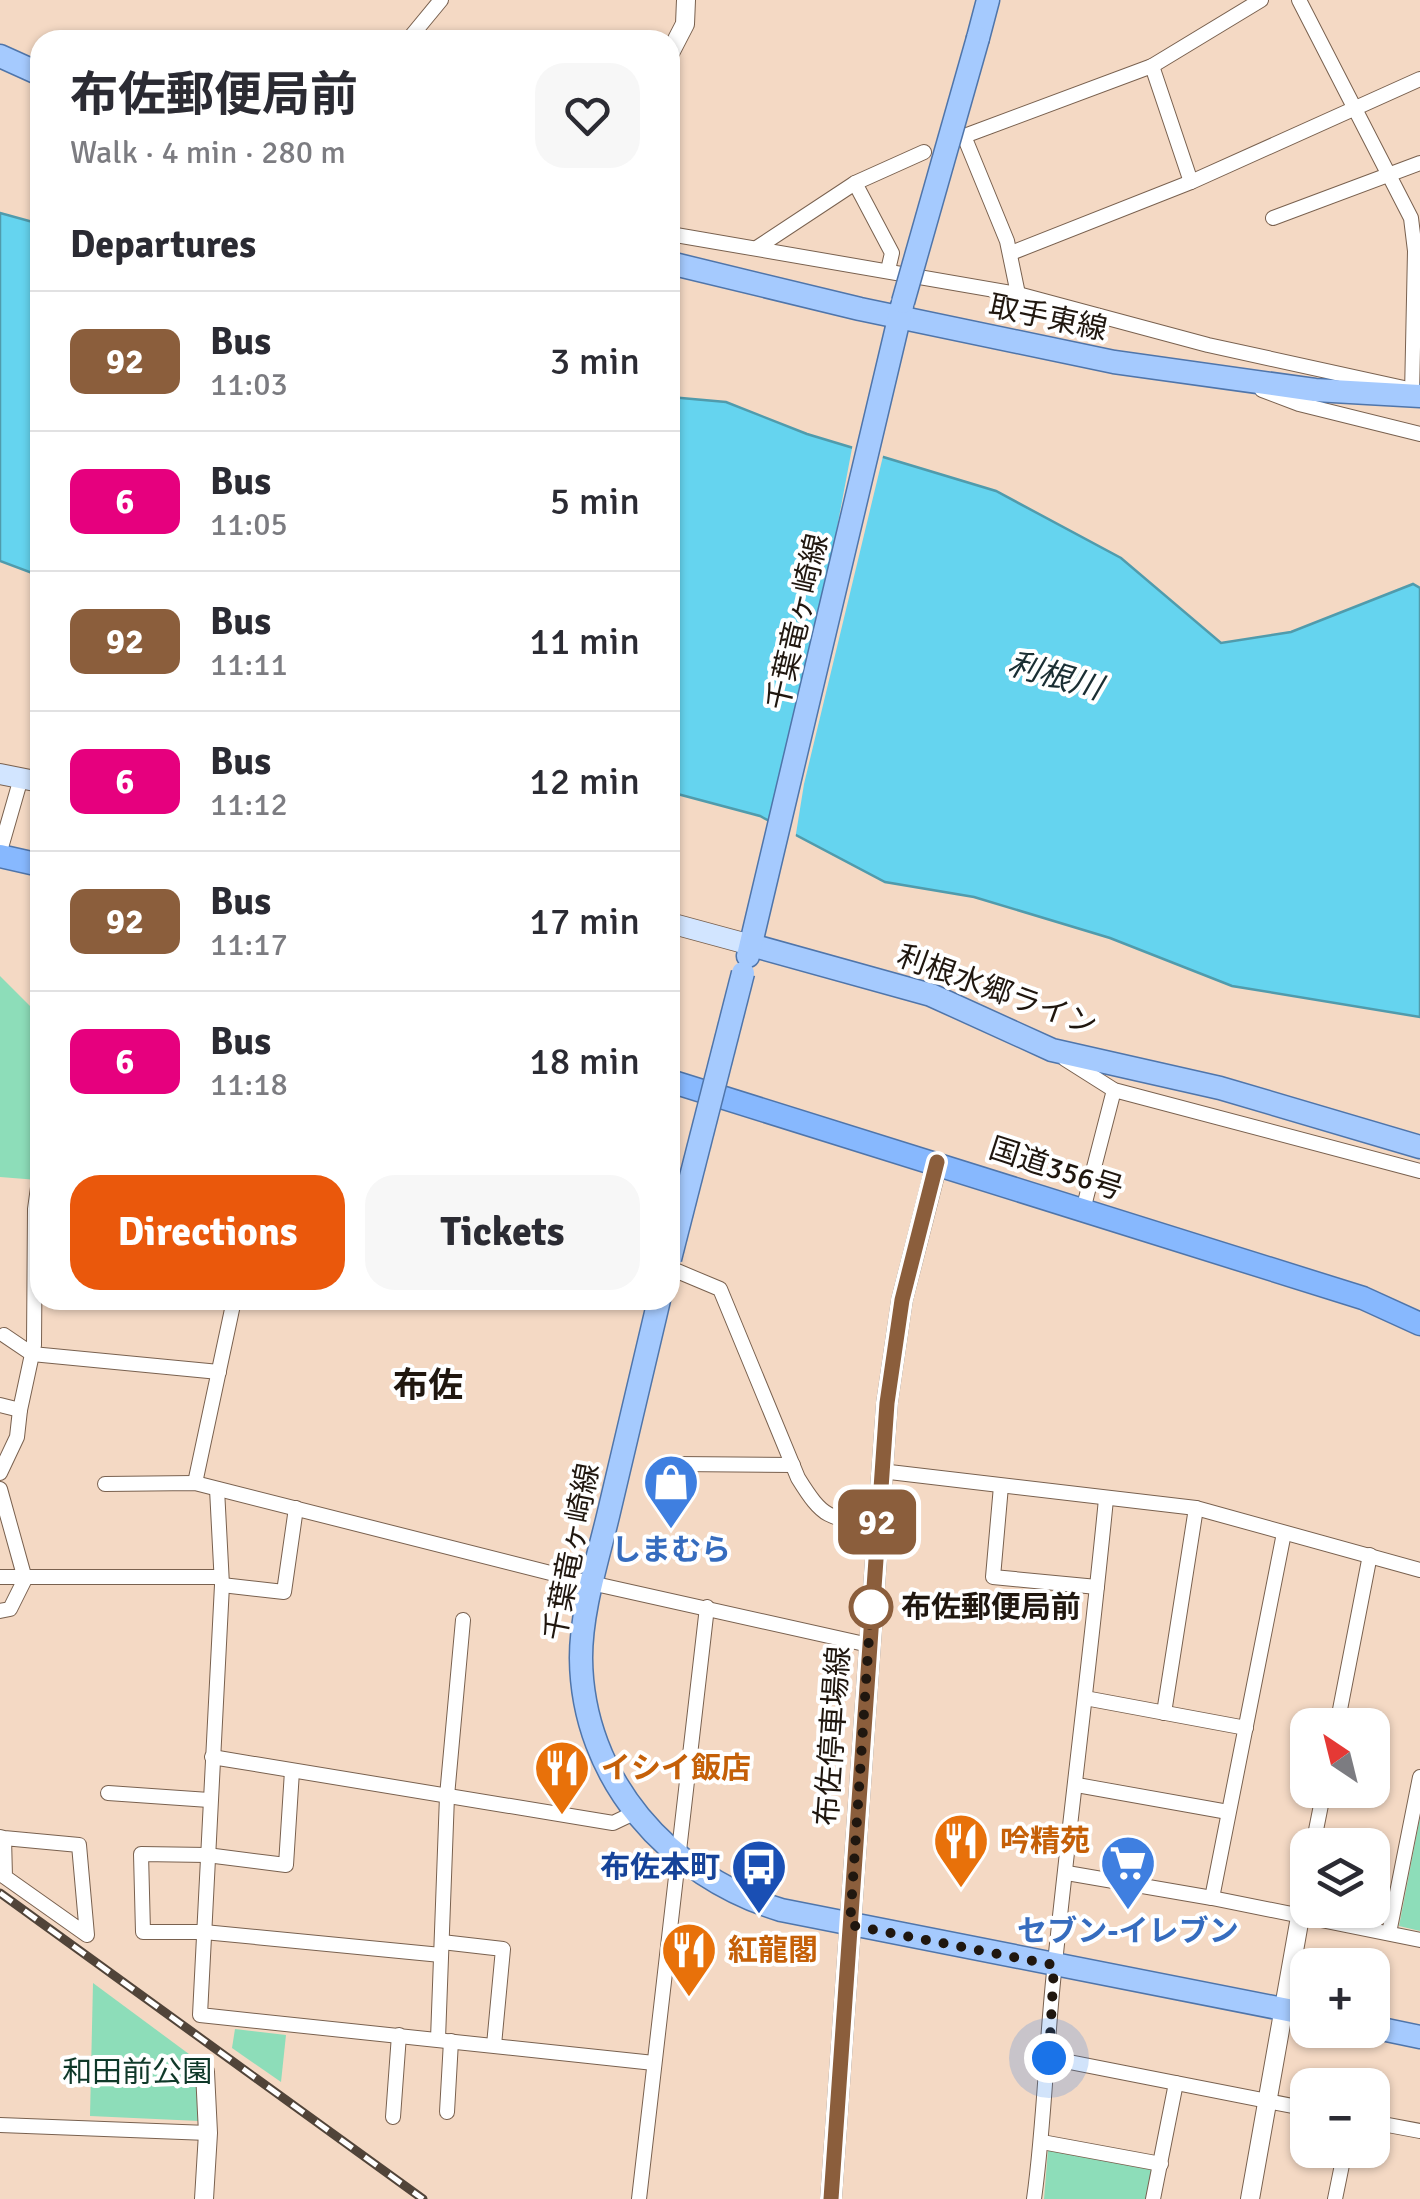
<!DOCTYPE html>
<meta charset="utf-8">
<style>
body{margin:0;font-family:Signika,"Noto Sans JP",sans-serif;background:#f7f7f7;color:#2b2b33;height:100vh;display:flex;flex-direction:column;font-size:38px;white-space:nowrap}
*{box-sizing:border-box;margin:0}
p{font-size:32px;color:#7c7c81}
.icon{flex:none;width:55px;height:55px;fill:none;stroke:currentColor;stroke-width:2;stroke-linecap:round;stroke-linejoin:round}
.map{position:relative;flex:1;overflow:hidden}
.sheet{position:absolute;left:30px;top:30px;width:650px;height:1280px;display:flex;flex-direction:column;background:#fff;border-radius:30px;box-shadow:0 2px 8px #0004}
.sheet>*{flex:none}
.badge{padding:0 20px;border-radius:15px;font-size:35px;line-height:65px}
.needle{width:65px;rotate:325deg}
.controls{position:absolute;left:1290px;top:1708px;display:grid;gap:20px}
.controls a{display:grid;place-items:center;width:100px;height:100px;border-radius:20px;background:#fff;box-shadow:0 2px 8px #0004;font-size:50px}
.you{position:absolute;width:50px;height:50px;margin:-25px;border:8px solid #fff;border-radius:50%;background:#1a73e8;box-shadow:0 0 0 15px #1a73e833}
.map>.badge{position:absolute;translate:-50% -50%;box-shadow:0 0 0 5px #fff}
h2{padding:0 40px;font-size:38px;line-height:90px}
.round{display:grid;place-items:center;flex:none;width:105px;height:105px;border-radius:30px;background:#f7f7f7}
.head{display:flex;align-items:center;justify-content:space-between;height:170px;padding:0 40px}
h1{font-size:48px;font-weight:700;line-height:75px}
.cta{display:flex;gap:20px;margin-top:auto;padding:20px 40px}
.cta a{flex:1;height:115px;border-radius:30px;background:#ea580c;color:#fff;font-size:40px;font-weight:700;line-height:115px;text-align:center}
.cta a+a{background:#f7f7f7;color:#2b2b33}
ul{padding:0;list-style:none}
li{display:flex;align-items:center;gap:30px;height:140px;padding:0 40px;border-top:2px solid #e1e1e2}
li div{flex:1}
li b{display:block;font-size:38px}
li em{font-style:normal}
li .badge{min-width:110px;font-weight:700;text-align:center}
.map>svg:first-child{display:block}
</style>
<div class="map">
<svg width="1420" height="2199" viewBox="0 0 1420 2199">
<rect width="100%" height="100%" fill="#f4d9c4"/>
<g fill="#8dddb9">
<polygon points="0,976 40,1016 38,1180 0,1177"/>
<polygon points="1420,1817 1420,1931 1399,1926"/>
<polygon points="93,1983 197,2060 199,2121 90,2116"/>
<polygon points="235,2029 286,2035 281,2082 232,2048"/>
<polygon points="1048,2150 1154,2169 1147,2199 1044,2199"/>
</g>
<g fill="#65d4ef" stroke="#509bac" stroke-width="2.5">
<polygon points="0,213 40,224 40,576 0,561"/>
<polygon points="670,397 726,402 807,434 996,491 1121,558 1221,643 1291,632 1413,584 1420,588 1420,1017 1232,986 1110,938 974,897 885,882 760,816 670,792"/>
</g>
<polygon fill="#f4d9c4" points="853,443 884,452 804,784 795,840 767,826 819,623"/>
<g fill="none" stroke-linecap="round" stroke-linejoin="round">
<g stroke="#79614f" stroke-width="16">
<g id="minor">
<polyline points="1299,0 1411,218 1415,251 1412,395"/>
<polyline points="408,40 441,0"/>
<polyline points="1152,66 1191,182"/>
<polyline points="855,183 892,253 888,270"/>
<polyline points="1273,218 1420,163"/>
<polyline points="670,234 1018,294 1208,345 1404,388"/>
<polyline points="758,247 855,183 924,152"/>
<polyline points="1011,253 1191,182 1420,79"/>
<polyline points="1018,294 1007,241 966,141 967,135 1152,66 1261,0"/>
<polyline points="1262,390 1299,404 1420,434"/>
<polyline points="0,851 21,778"/>
<polyline points="1065,1059 1114,1090 1420,1171"/>
<polyline points="1083,1210 1114,1090"/>
<path d="M670 1268 720 1289 798 1478C824 1520 829 1519 877 1522"/>
<polyline points="4,1335 32,1354 219,1372"/>
<polyline points="0,1405 20,1410 34,1345 35,1209 40,1173"/>
<polyline points="677,1464 793,1465"/>
<polyline points="881,1471 1196,1508 1420,1570"/>
<polyline points="0,1473 17,1437 20,1410"/>
<polyline points="195,1483 234,1300"/>
<polyline points="105,1484 195,1483 582,1581 869,1645"/>
<polyline points="1001,1486 993,1577 1097,1587"/>
<polyline points="0,1489 25,1579 10,1609 0,1611"/>
<polyline points="217,1489 222,1585 200,2015 654,2063"/>
<polyline points="0,1577 221,1577"/>
<polyline points="222,1585 284,1592 296,1508"/>
<polyline points="1085,1698 1246,1728"/>
<polyline points="1164,1713 1196,1508"/>
<polyline points="1337,1725 1370,1555"/>
<polyline points="212,1757 613,1823 634,1813"/>
<polyline points="292,1771 286,1865 207,1855 141,1854 143,1932 204,1932 441,1955"/>
<polyline points="1077,1785 1228,1812"/>
<polyline points="108,1793 209,1800"/>
<polyline points="0,1837 4,1838 79,1845 87,1935 5,1877 4,1838"/>
<polyline points="1313,1845 1324,1790"/>
<polyline points="1067,1873 1212,1898 1420,1940"/>
<polyline points="1212,1898 1284,1533"/>
<polyline points="1300,1917 1308,1876"/>
<polyline points="1389,1933 1420,1777"/>
<polyline points="442,1942 503,1949 494,2045"/>
<polyline points="438,2039 447,1796 463,1620"/>
<polyline points="1049,2058 1176,2083 1153,2199"/>
<polyline points="1176,2083 1308,2109"/>
<polyline points="447,2112 451,2041"/>
<polyline points="393,2117 399,2035"/>
<polyline points="1372,2122 1420,2131"/>
<polyline points="0,2125 208,2133"/>
<polyline points="1042,2142 1161,2164"/>
<polyline points="639,2199 707,1607"/>
<path d="M1034 2199C1045 2120 1046 2041 1055 1963 1071 1808 1091 1654 1106 1499"/>
<polyline points="1335,2199 1345,2150"/>
</g>
</g>
<g stroke="#79614f" stroke-width="20">
<g id="tertiary">
<polyline points="670,53 685,24 686,0"/>
<polyline points="204,2199 208,2133 205,2072"/>
<polyline points="1250,2199 1300,1917"/>
</g>
</g>
<g stroke="#79614f" stroke-width="22">
<g id="secondary">
<polyline points="0,774 40,782"/>
<polyline points="670,923 751,945"/>
<polyline points="831,2199 887,1403 902,1300 937,1163"/>
</g>
</g>
<g stroke="#4f75aa" stroke-width="25">
<g id="primary">
<polyline points="978,38 988,0"/>
<polyline points="0,56 40,74"/>
<polyline points="670,263 860,309 1114,362 1315,390 1420,396"/>
<polyline points="751,945 931,995 1052,1050 1220,1088 1420,1147"/>
<polyline points="748,956 902,306"/>
<path d="M659 1300C642 1372 625 1444 608 1516 597 1562 581 1611 581 1658 582 1779 669 1876 781 1910L1308 2014"/>
<polyline points="1372,2027 1420,2037"/>
</g>
</g>
<g stroke="#4f75aa" stroke-width="25">
<g id="trunk">
<polyline points="0,856 40,865"/>
<polyline points="670,1081 1363,1298 1420,1324"/>
</g>
</g>
<use href="#minor" stroke="#fff" stroke-width="14"/>
<use href="#tertiary" stroke="#fff" stroke-width="18"/>
<use href="#secondary" stroke="#d2e5ff" stroke-width="20"/>
<use href="#primary" stroke="#a5cafe" stroke-width="22"/>
<use href="#trunk" stroke="#87b8fe" stroke-width="22"/>
<g stroke="#514439" stroke-width="9">
<polyline id="rail" points="0,1893 423,2199"/>
</g>
<use href="#rail" stroke="#fff" stroke-width="5" stroke-dasharray="15" stroke-linecap="butt"/>
<g stroke="#4f75aa" stroke-width="25" stroke-linecap="butt">
<g id="primary-bridge">
<polyline points="903,302 978,38"/>
<polyline points="670,1259 743,973"/>
</g>
</g>
<use href="#primary-bridge" stroke="#a5cafe" stroke-width="22"/>
</g>
<g fill="none" stroke-linecap="round" stroke-linejoin="round">
<g stroke="#fff" stroke-width="22">
<polyline id="line" points="831,2199 887,1403 902,1300 937,1162"/>
</g>
<use href="#line" stroke="#8b5e3c" stroke-width="15"/>
<polyline stroke="#20170f" stroke-width="10" stroke-dasharray="0 18" points="871,1607 850,1925 1054,1965 1049,2058"/>
</g>
<defs>
<g id="shop-pin" transform="scale(2.875)"><path d="M0 17L-7.5 6A9.5 9.5 0 1 1 7.5 6Z" fill="#3f7fe0" stroke="#fff"/><path d="M-5-2.5h2.3a2.7 3.5 0 0 1 5.4 0H5L5.5 6h-11ZM-1.5-2.5h3a1.5 2.3 0 0 0-3 0Z" fill="#fff"/></g>
<g id="restaurant-pin" transform="scale(2.875)"><path d="M0 17L-7.5 6A9.5 9.5 0 1 1 7.5 6Z" fill="#e8710a" stroke="#fff"/><path d="M-5-6h1v4h1v-4h1v4h1v-4h1v5L-1.5 .5V6h-2V.5L-5-1ZM5-6V6H3V1.5H1.5Q1.5-4 5-6Z" fill="#fff"/></g>
<g id="supermarket-pin" transform="scale(2.875)"><path d="M0 17L-7.5 6A9.5 9.5 0 1 1 7.5 6Z" fill="#3f7fe0" stroke="#fff"/><path d="M-6-5.5h2.5l.6 2H6L4.5 2H-2.5L-4.4-4H-6ZM-1.5 3.2a1.3 1.3 0 1 0 .1 0ZM3 3.2a1.3 1.3 0 1 0 .1 0Z" fill="#fff"/></g>
<g id="bus-pin" transform="scale(2.875)"><path d="M0 17L-7.5 6A9.5 9.5 0 1 1 7.5 6Z" fill="#1a4fb4" stroke="#fff"/><path d="M-5-6H5V4H4V6H2V4H-2V6H-4V4H-5ZM-3.5-4V0h7V-4ZM-3.5 1.2v1.5H-2V1.2ZM2 1.2v1.5H3.5V1.2Z" fill="#fff"/></g>
</defs>
<g fill-rule="evenodd">
<use href="#shop-pin" x="671" y="1482"/>
<use href="#restaurant-pin" x="562" y="1768"/>
<use href="#restaurant-pin" x="961" y="1841"/>
<use href="#supermarket-pin" x="1128" y="1863"/>
<use href="#bus-pin" x="759" y="1867"/>
<use href="#restaurant-pin" x="689" y="1950"/>
</g>
<circle fill="#fff" stroke="#8b5e3c" stroke-width="5" cx="871" cy="1607" r="20"/>
<g text-anchor="middle" dominant-baseline="central" stroke-width="8" stroke-linejoin="round" paint-order="stroke">
<g font-size="30" fill="#20170f" stroke="#fff">
<text transform="translate(1048 318) rotate(12)">取手東線</text>
<text transform="translate(798 622) rotate(-77)">千葉竜ヶ崎線</text>
<text transform="translate(997 991) rotate(20)">利根水郷ライン</text>
<text transform="translate(1056 1169) rotate(18)">国道356号</text>
<text transform="translate(572 1552) rotate(-79)">千葉竜ヶ崎線</text>
<text transform="translate(833 1736) rotate(-86)">布佐停車場線</text>
</g>
<g font-size="30" font-weight="bold" fill="#366cbe" stroke="#fff">
<text x="671" y="1550">しまむら</text>
<text x="1128" y="1931">セブン-イレブン</text>
</g>
<g font-size="30" font-weight="bold" fill="#20170f" stroke="#fff" text-anchor="start">
<text x="901" y="1607">布佐郵便局前</text>
</g>
<g font-size="30" font-weight="bold" fill="#c56008" stroke="#fff" text-anchor="start">
<text x="601" y="1768">イシイ飯店</text>
<text x="1000" y="1841">吟精苑</text>
<text x="728" y="1950">紅龍閣</text>
</g>
<g font-size="30" font-weight="bold" fill="#164399" stroke="#fff" text-anchor="end">
<text x="720" y="1867">布佐本町</text>
</g>
<g font-size="30" fill="#0f3929" stroke="#fff">
<text x="137" y="2072">和田前公園</text>
</g>
<g font-size="32" font-style="italic" fill="#1a2e33" stroke="#fff">
<text transform="translate(1055 676) rotate(16)">利根川</text>
</g>
<g font-size="35" font-weight="bold" fill="#20170f" stroke="#fff">
<text x="428" y="1385">布佐</text>
</g>
</g>
</svg>
<div class="controls">
<a><svg class="needle" viewBox="-14 -14 28 28"><path d="M0-13l5 13h-10z" fill="#e53935"/><path d="M0 13l5-13h-10z" fill="#7c7c81"/></svg></a>
<a><svg class="icon" aria-label="layers" viewBox="0 0 24 24"><path d="M12 4l9 5-9 5-9-5zM3 14l9 5 9-5"/></svg></a>
<a>+</a>
<a>−</a>
</div>
<div class="you" style="left:1049px;top:2058px"></div>
<b class="badge" style="left:877px;top:1522px;background:#8b5e3c;color:#fff">92</b>
<section class="sheet">
<div class="head"><div><h1>布佐郵便局前</h1><p>Walk · 4 min · 280 m</p></div><a class="round"><svg class="icon" aria-label="heart" viewBox="0 0 24 24"><path d="M12 20l-8-8c-3-5 5-10 8-4 3-6 11-1 8 4z"/></svg></a></div>
<h2>Departures</h2>
<ul>
<li><span class="badge" style="background:#8b5e3c;color:#fff">92</span><div><b>Bus</b><p>11:03</p></div><em>3 min</em></li>
<li><span class="badge" style="background:#e6007e;color:#fff">6</span><div><b>Bus</b><p>11:05</p></div><em>5 min</em></li>
<li><span class="badge" style="background:#8b5e3c;color:#fff">92</span><div><b>Bus</b><p>11:11</p></div><em>11 min</em></li>
<li><span class="badge" style="background:#e6007e;color:#fff">6</span><div><b>Bus</b><p>11:12</p></div><em>12 min</em></li>
<li><span class="badge" style="background:#8b5e3c;color:#fff">92</span><div><b>Bus</b><p>11:17</p></div><em>17 min</em></li>
<li><span class="badge" style="background:#e6007e;color:#fff">6</span><div><b>Bus</b><p>11:18</p></div><em>18 min</em></li>
</ul>
<div class="cta"><a>Directions</a><a>Tickets</a></div>
</section>
</div>
